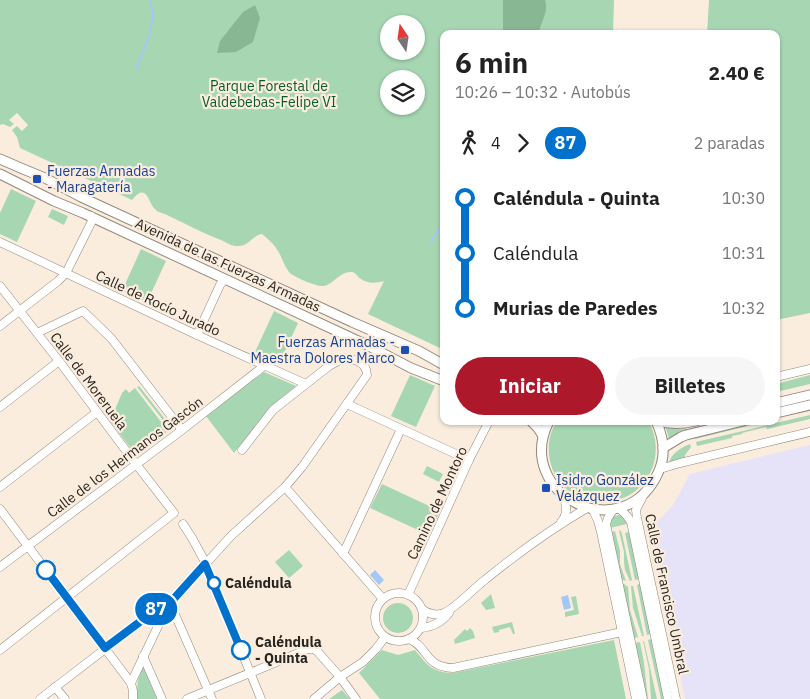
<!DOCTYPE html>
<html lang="es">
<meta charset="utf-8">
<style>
body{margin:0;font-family:"IBM Plex Sans",sans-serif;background:#f6f6f6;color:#222;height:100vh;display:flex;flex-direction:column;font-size:19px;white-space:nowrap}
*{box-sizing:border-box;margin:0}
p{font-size:16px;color:#767676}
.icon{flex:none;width:28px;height:28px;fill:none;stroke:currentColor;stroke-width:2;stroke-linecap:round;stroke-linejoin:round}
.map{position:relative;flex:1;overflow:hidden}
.drawer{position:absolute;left:440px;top:30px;width:340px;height:395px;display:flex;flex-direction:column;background:#fff;border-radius:10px;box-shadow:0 1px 4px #0004}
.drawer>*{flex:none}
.badge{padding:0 10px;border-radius:16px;font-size:18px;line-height:32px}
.needle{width:32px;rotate:347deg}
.fabs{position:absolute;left:380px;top:15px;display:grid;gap:10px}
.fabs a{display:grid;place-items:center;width:45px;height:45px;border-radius:50%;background:#fff;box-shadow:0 1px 4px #0004;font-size:25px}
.map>.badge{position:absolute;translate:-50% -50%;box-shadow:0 0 0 2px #fff}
.legs{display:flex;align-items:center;gap:8px;height:55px;padding:0 15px;font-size:16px}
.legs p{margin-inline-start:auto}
.overview{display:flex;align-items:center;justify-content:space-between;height:85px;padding:0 15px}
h1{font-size:28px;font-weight:700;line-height:38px}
.cta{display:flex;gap:10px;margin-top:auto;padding:10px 15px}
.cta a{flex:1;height:58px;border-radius:30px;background:#ad192a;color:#fff;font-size:20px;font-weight:700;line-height:58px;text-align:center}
.cta a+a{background:#f6f6f6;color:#222}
ul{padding:0 15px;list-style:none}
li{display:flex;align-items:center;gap:18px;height:55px;font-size:19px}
li i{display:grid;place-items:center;width:8px;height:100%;margin:0 6px;background:currentColor}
li i::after{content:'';width:12px;height:12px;margin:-6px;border:4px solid;border-radius:50%;background:#fff}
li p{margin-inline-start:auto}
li:first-child i{background:linear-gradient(#0000 50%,currentColor 0)}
li:last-child i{background:linear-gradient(currentColor 50%,#0000 0)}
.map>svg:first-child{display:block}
</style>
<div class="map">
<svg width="810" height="699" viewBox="0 0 810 699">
<rect width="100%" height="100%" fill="#faedde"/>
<polygon fill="#e6e2f8" points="810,445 810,699 685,699 648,526 655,524 661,518 673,505 690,474"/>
<g fill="#a7d7b2" fill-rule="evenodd">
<path d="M0 0H614L613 34H444V350L368 314 384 281C376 283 368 284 361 279 357 277 357 273 352 272 340 271 335 283 324 286 317 287 293 277 289 272 284 266 282 257 278 251 274 244 268 239 262 234 253 235 249 246 239 246 233 247 227 243 221 240 202 233 184 223 165 214 162 213 157 212 155 209 148 203 147 181 132 200L20 148 17 137 12 130 17 126 22 131 28 125 17 113 9 120 14 124 10 127 3 124 0 125ZM389 24H416V51H389ZM389 79H416V106H389Z"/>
<polygon points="709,0 810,0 810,313 776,320 776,34 707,34"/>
<polygon points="11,189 36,201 17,242 0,234 0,213"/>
<polygon points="52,209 68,216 64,225 48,217"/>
<polygon points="141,249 166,261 147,302 122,291"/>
<polygon points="274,311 298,323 279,364 255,352"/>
<polygon points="264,372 296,386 270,407 234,453 206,416"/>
<polygon points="410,375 435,386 416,427 391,416"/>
<polygon points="810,375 810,384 776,392 776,384"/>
<polygon points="139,386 168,423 166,424 137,387"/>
<polygon points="135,388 168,431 136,455 110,421 122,393 126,389 129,393"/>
<polygon points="810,415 810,419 767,429 766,427 742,433 742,434 732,436 732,438 697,446 696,442"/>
<path d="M557 421H648C657 435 658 454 652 469 630 520 554 510 549 454 548 442 550 431 557 421Z"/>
<polygon points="761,421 768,421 695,439 694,437"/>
<polygon points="666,428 680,429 686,428 687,430 680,432 669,439"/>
<path d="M690 444 691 447 685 455V458L669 462C673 452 681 448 690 444Z"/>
<polygon points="427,466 443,474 439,482 423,474"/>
<polygon points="382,484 440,511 429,535 370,508"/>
<polygon points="619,515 626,519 627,524 610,528 610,520 614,516"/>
<polygon points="620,530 622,534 632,580 630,581 625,570 624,562 624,552 619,531"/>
<polygon points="615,531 620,551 620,564 626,581 621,579 611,532"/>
<polygon points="629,532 639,579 635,580 625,533"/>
<polygon points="289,550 303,566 289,578 275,562"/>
<polygon points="622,584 624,584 628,587 630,610 638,637 634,638"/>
<polygon points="640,584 651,634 647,635 637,585"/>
<polygon points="631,586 633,586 644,636 642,636 633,608"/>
<polygon points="491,594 495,608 486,610 481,603"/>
<polygon points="576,596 579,614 565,617 565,612 574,610 571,597"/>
<circle cx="398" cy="618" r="15"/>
<polygon points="512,622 515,634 513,634 510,627 499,630 499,632 494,633 492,627"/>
<polygon points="470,628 473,631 475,638 455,644 454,640 465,629 467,631"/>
<polygon points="651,639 664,699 661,699 648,640"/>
<path d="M614 640 626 699H380L359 673 382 650 398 655 415 650C428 666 432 672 453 673Z"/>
<polygon points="643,641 644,641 657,699 651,699 649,669"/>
<polygon points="640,642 644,663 648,699 647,699 635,643"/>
<polygon points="142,668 144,668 157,699 136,699 138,680"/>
<polygon points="342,690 350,699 329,699"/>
</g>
<g fill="#87b893">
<path d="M503 0H545C549 13 540 22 539 34H503Z"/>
<polygon points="255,5 260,18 253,42 236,52 217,53 220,41 243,12"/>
</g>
<g fill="#a4c8f6">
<polygon points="375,570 384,580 379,585 370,575"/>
<polygon points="568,595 571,608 564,610 561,597"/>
</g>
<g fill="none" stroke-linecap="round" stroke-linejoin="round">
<g stroke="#a4c8f6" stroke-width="2">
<path d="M136 68C145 47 158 23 150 0"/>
<polyline points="431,242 444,219"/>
</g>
<g stroke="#93887a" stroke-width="9">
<g id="minor">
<polyline points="0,242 197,335 306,384"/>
<polyline points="0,286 59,361 136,464 174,513 0,650"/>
<polyline points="0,326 58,281 66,273 91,223 92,220 91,216"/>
<polyline points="37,333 83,311 111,338 182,430"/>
<polyline points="197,335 220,285 223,281 225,279"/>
<polyline points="776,377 810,369"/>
<polyline points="347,404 469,460"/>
<polyline points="0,407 59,361"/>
<polyline points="660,469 680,463 810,432"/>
<polyline points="0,487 97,412"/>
<polyline points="285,487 383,599"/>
<polyline points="643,496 636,510 637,518 676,699"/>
<polyline points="619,508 627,516 631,522 668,699"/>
<polyline points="0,509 131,683 133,691 133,699"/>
<polyline points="593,510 598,521 601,532 636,699"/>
<polyline points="613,510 608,518 606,524 643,699"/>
<path d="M561 522C569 513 566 505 563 495"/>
<polyline points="183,524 192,538 204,560 261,699"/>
<polyline points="343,554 401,429"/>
<polyline points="0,567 182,430 264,366"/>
<circle cx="399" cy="617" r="24"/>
<polyline points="408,595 469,460 489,421"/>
<polyline points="170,603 212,699"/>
<path d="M422 609C428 614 437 616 444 613 456 608 474 588 486 579 518 553 551 529 587 508"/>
<path d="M421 628C432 627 442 622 449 613"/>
<path d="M409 639C429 647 424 667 453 668L622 632"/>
<polyline points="143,656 162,699"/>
<path d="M131 683 159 624 167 610 170 603 231 536 285 487 302 467 367 375C367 362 351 356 340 360 336 362 333 364 329 366L273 410 242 450"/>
<polyline points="55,687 65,699"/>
<polyline points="40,699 161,606 170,603"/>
<polyline points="187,699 308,649 313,649 317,651 340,677 356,699"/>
<polyline points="314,699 340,677 363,662 376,649 385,637"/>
</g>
</g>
<g stroke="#93887a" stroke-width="11">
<g id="tertiary">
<polyline points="0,159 23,169 45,178 81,197 352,322 419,351 444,365"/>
<polyline points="0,174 54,201 83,213 369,346 411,368 444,381"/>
<polyline points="776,403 810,395"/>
<polyline points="776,413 810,405"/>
<polyline points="531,421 538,428 543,436"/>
<path d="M549 421C512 495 623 549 658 473 666 456 664 438 656 421"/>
<path d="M658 421C672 425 683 424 696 421"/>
<polyline points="663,448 681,437 686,435 743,421"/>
</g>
</g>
<use href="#minor" stroke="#fff" stroke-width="8"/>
<use href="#tertiary" stroke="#fff" stroke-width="9"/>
</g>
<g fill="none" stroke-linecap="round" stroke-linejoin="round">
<g stroke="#fff" stroke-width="11">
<polyline id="line-1" points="46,570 105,648 161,606 170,603 205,564 241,650"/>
</g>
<use href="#line-1" stroke="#0072ce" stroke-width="8"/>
</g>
<g fill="#1a4fb4" stroke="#faedde" stroke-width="2">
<rect x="32" y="174" width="10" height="10" rx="2.5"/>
<rect x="400" y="345" width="10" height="10" rx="2.5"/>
<rect x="541" y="483" width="10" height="10" rx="2.5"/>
</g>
<g fill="#fff" stroke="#0072ce" stroke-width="2.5">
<circle cx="46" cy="570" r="9"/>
<circle cx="214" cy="583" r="6"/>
<circle cx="241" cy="650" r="9"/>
</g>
<g text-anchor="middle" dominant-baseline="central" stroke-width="4.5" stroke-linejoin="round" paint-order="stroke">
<g font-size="14" fill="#095b2c" stroke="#faedde">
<text x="269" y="86">Parque Forestal de<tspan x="269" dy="16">Valdebebas-Felipe VI</tspan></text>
</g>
<g font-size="14" fill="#164399" stroke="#faedde" text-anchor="start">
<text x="47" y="171">Fuerzas Armadas<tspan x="47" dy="16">- Maragatería</tspan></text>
<text x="395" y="342" text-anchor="end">Fuerzas Armadas -<tspan x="395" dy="16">Maestra Dolores Marco</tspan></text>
<text x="556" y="480">Isidro González<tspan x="556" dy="16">Velázquez</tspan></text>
</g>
<g font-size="14" fill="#28241e" stroke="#faedde">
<text transform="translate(228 265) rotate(25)">Avenida de las Fuerzas Armadas</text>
<text transform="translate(158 303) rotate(25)">Calle de Rocío Jurado</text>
<text transform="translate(89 381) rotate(53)">Calle de Moreruela</text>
<text transform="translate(125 457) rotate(-37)">Calle de los Hermanos Gascón</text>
<text transform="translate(437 503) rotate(-65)">Camino de Montoro</text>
<text transform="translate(667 594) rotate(78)">Calle de Francisco Umbral</text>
</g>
<g font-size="14" font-weight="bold" fill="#28241e" stroke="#faedde" text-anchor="start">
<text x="225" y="583">Caléndula</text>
<text x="255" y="642">Caléndula<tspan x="255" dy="16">- Quinta</tspan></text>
</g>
</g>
</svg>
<div class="fabs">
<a><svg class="needle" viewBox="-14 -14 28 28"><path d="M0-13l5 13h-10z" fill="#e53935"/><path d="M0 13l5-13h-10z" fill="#767676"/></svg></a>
<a><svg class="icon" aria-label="layers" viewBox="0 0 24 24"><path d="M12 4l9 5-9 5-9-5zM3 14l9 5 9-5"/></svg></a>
</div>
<b class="badge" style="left:156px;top:609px;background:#0072ce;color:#fff">87</b>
<section class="drawer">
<div class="overview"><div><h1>6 min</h1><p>10:26 – 10:32 · Autobús</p></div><b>2.40 €</b></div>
<div class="legs"><svg class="icon" aria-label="walk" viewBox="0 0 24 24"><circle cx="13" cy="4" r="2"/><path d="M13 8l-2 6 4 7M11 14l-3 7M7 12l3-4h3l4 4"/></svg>4<svg class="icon" aria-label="forward" viewBox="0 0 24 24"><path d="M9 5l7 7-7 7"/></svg><b class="badge" style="background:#0072ce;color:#fff">87</b><p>2 paradas</p></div>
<ul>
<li><i style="color:#0072ce"></i><b>Caléndula - Quinta</b><p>10:30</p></li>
<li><i style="color:#0072ce"></i><span>Caléndula</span><p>10:31</p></li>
<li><i style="color:#0072ce"></i><b>Murias de Paredes</b><p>10:32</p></li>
</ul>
<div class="cta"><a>Iniciar</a><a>Billetes</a></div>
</section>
</div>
